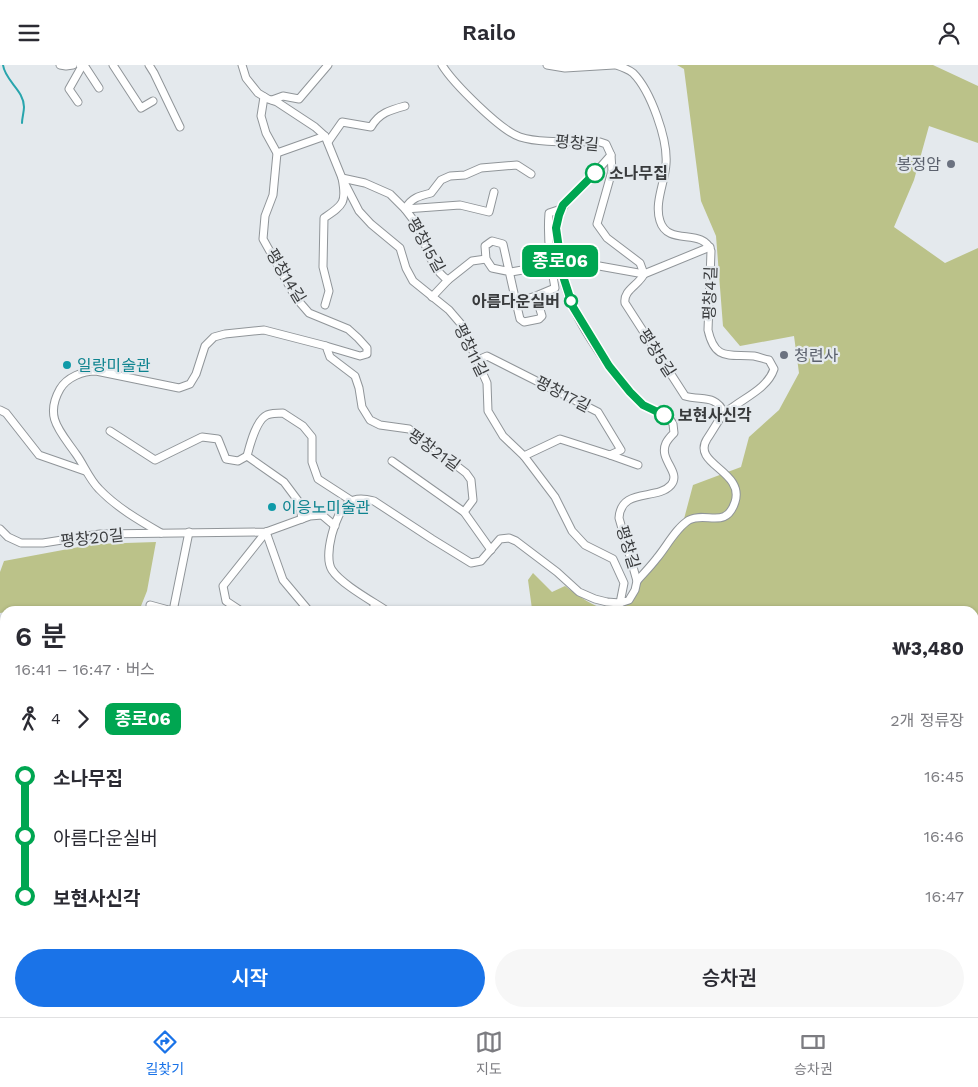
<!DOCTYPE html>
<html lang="ko">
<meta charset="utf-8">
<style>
body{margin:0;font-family:"Work Sans","Noto Sans KR",sans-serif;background:#f7f7f7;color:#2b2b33;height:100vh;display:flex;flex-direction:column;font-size:19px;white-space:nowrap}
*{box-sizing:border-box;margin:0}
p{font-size:16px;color:#7c7c81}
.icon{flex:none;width:28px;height:28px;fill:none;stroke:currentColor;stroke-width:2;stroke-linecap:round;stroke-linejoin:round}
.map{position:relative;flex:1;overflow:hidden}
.side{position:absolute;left:0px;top:541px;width:979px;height:411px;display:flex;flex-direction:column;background:#fff;border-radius:15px 15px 0 0;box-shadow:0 1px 4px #0004}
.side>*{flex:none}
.badge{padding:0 10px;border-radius:8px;font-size:18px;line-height:32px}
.map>.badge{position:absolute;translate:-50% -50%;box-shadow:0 0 0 2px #fff}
.legs{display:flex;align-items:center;gap:8px;height:55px;padding:0 15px;font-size:16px}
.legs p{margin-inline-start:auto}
.head{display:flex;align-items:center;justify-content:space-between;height:85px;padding:0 15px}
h1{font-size:28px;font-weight:600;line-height:38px}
.action{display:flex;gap:10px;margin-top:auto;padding:10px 15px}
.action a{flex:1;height:58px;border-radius:30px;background:#1a73e8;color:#fff;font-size:20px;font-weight:600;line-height:58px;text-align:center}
.action a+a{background:#f7f7f7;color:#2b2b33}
ul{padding:0 15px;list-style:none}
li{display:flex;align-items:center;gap:18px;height:60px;font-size:19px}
li i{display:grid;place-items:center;width:8px;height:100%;margin:0 6px;background:currentColor}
li i::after{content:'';width:12px;height:12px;margin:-6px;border:4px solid;border-radius:50%;background:#fff}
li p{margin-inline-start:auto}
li:first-child i{background:linear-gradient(#0000 50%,currentColor 0)}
li:last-child i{background:linear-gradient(currentColor 50%,#0000 0)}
header{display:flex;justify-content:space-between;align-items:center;height:65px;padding:0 15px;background:#fff;font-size:22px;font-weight:600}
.menu{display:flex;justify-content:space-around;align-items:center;height:70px;border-top:1px solid #e1e1e2;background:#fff;font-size:14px;color:#7c7c81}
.menu a{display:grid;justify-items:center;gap:2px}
.menu .on{color:#1a73e8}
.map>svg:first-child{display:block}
</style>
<header><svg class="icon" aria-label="menu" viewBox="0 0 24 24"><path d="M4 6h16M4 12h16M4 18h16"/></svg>Railo<svg class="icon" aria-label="person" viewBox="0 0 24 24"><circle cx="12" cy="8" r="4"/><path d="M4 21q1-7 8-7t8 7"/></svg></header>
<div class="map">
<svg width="978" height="952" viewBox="0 0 978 952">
<rect width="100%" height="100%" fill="#e4e9ed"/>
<g fill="#bbc289">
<path d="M677 0H933L978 21V78L929 61 914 115 894 162 945 198 978 183V952H424L421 948H974V546H539L532 544 528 515 533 508 552 527 565 521C580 532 614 559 629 535 633 530 638 525 638 518L680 469 693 420 741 402 749 372 779 345 799 308 794 271 740 281 723 261 716 171 701 136 684 4Z"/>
<polygon points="156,477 147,526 139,546 21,545 0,548 0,507 4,496 95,479"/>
<polygon points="0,579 5,580 5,641 0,652"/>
</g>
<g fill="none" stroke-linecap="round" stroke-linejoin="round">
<path stroke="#28a5ad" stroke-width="2" d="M3 0C5 16 24 25 24 42 24 47 22 53 22 58"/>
<g stroke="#909599" stroke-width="9">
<g id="minor">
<polyline points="60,0 66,1 73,0"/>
<polyline points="84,0 99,23"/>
<polyline points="113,0 141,43 153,36"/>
<polyline points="149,0 154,8 180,62"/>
<polyline points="242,0 246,13 258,28 268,34 277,37 315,62 325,71 342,113 359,146 371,159 400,183 406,203 413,216 449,245 461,259 487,318 488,346 503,371 524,391 555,432 572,466 585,480 613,494 624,518 620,538"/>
<polyline points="547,0 565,3 614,0"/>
<path d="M616 0C622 2 628 4 633 8 651 26 668 75 666 99 665 117 654 138 660 156 668 182 703 162 711 186L708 265C715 296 728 289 754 291 759 292 764 294 769 295L774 304C768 322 748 331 733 342 730 344 726 346 724 348 719 354 712 367 707 374 691 399 745 406 735 437 726 465 706 446 689 455 676 463 667 481 657 493 651 501 644 508 637 516"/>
<polyline points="264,32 261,51 266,68 277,88 273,130 265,151 263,174 296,233 309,248 348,264 358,273 367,283 367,289 360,291 326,281"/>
<polyline points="272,35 283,31 299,34 328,0"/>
<polyline points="78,37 69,24 82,1 80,0"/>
<path d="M328 77 342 57 371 62C379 48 390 45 405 41"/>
<polyline points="277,88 325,71"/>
<path d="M611 90 612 106 597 159 607 173 640 198 644 209C639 220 623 225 625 238L685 331C701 336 716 329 724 348"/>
<polyline points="560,194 644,209 710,182"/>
<path d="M448 215C431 204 427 182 419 164 415 157 410 150 405 144 411 133 419 131 431 128L441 115 450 111 465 110 481 103 517 100 531 109"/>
<path d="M536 231 542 251 539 254 524 257 520 254 516 237 536 231 555 223C550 197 547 173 549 148L561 144"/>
<polyline points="432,232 448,215 472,196 486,194"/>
<polyline points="516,237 503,179 492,176 485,181 486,194 492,203 511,207 551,200"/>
<path d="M325 240 329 226 323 202 324 153C343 140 347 138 342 113L365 118 390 129 405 144 460 140 489 147 494 127"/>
<polyline points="478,295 487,291 598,347 621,385 610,390 560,374 524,391"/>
<polyline points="0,345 6,348 39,390 85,406"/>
<polyline points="110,366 155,395 202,372 218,374 226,394 238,396 247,391"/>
<polyline points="610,390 638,400"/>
<polyline points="392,396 464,447 491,485"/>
<path d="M302 454 299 437 284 417 247 391C250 380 256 355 267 350 272 348 278 348 283 348L303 361 312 372V397L318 414 352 436"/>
<polyline points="0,464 8,472 21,478 43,478 100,469 266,467 310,451 322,450 335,461"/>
<polyline points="266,467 283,515 309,546"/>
<path d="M161 468C140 456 116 442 99 424 89 414 84 400 76 389 60 366 44 352 60 324 67 312 83 306 96 306L179 323 190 319 196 309 205 281 214 272 225 269 264 265 326 281 330 292 355 311 359 323 362 342 370 355 380 360 409 364 466 408 471 415 473 435 464 447"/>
<polyline points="150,540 172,546"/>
<polyline points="173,546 189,467"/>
<polyline points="241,546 226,536 223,521 266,467"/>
<polyline points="372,546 375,539"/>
<path d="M387 546C372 536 341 519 332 505 323 491 335 448 348 438 356 432 366 434 374 436L432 474 471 498 481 496 500 474 509 473 516 476 557 507 579 527 595 534 607 537 620 538 629 535 635 525 637 516 619 453C621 422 657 436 671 420 682 407 658 395 666 378 668 374 671 371 674 368L673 359 668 351C660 348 652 346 644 340 622 325 584 267 573 242 563 219 551 174 559 150 564 137 574 130 583 121 593 111 602 100 611 90L606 79 600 77C577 76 542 79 520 72 501 66 453 18 442 0"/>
<polyline points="0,666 5,662"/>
<polyline points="0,676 5,683"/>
<polyline points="0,745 5,748"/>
<polyline points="0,801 5,806"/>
<polyline points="0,863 5,857"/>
<polyline points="0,921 5,921"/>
<polyline points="45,948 46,952"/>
<polyline points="106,948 108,950 118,952"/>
<polyline points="234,948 239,952"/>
<polyline points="312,948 319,952"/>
<polyline points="415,948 417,952"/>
<polyline points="134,952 158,948"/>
</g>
</g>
<use href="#minor" stroke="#fff" stroke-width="7"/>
</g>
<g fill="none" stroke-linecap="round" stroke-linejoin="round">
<g stroke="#fff" stroke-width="11">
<polyline id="line-1" points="595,108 563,140 559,150 556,163 563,211 573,242 609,301 630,327 643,340 664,350"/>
</g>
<use href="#line-1" stroke="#00a651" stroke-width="8"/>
</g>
<g fill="#6b7280" stroke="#e4e9ed" stroke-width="2">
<circle cx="951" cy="99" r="5"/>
<circle cx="784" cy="290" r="5"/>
</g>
<g fill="#fff" stroke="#00a651" stroke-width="2.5">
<circle cx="595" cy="108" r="9"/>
<circle cx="571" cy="236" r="6"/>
<circle cx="664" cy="350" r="9"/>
</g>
<g fill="#0f9aa8" stroke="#e4e9ed" stroke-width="2">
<circle cx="67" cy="300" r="5"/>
<circle cx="272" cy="442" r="5"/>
</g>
<g text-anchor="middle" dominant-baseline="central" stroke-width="4.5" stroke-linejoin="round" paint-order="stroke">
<g font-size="16" fill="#393b3d" stroke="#e4e9ed">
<text transform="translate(577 78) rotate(5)">평창길</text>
<text transform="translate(426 180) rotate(61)">평창15길</text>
<text transform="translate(286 211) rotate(59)">평창14길</text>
<text transform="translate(710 228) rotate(-88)">평창4길</text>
<text transform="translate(471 285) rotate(64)">평창11길</text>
<text transform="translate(657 288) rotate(57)">평창5길</text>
<text transform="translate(563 329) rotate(27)">평창17길</text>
<text transform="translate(434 385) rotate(36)">평창21길</text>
<text transform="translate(92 473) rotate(-6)">평창20길</text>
<text transform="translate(628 482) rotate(73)">평창길</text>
</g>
<g font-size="16" fill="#5b616d" stroke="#e4e9ed" text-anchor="end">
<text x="941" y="99">봉정암</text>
<text x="794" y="290" text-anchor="start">청련사</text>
</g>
<g font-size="16" font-weight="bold" fill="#393b3d" stroke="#e4e9ed" text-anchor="start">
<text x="609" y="108">소나무집</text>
<text x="560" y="236" text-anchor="end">아름다운실버</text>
<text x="678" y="350">보현사신각</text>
</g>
<g font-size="16" fill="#0d838f" stroke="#e4e9ed" text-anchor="start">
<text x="77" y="300">일랑미술관</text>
<text x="282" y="442">이응노미술관</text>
</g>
</g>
</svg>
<b class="badge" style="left:560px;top:196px;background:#00a651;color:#fff">종로06</b>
<section class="side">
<div class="head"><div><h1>6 분</h1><p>16:41 – 16:47 · 버스</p></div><b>₩3,480</b></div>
<div class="legs"><svg class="icon" aria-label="walk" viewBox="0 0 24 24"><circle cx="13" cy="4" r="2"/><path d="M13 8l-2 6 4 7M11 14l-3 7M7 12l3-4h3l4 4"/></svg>4<svg class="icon" aria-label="forward" viewBox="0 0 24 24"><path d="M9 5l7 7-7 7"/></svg><b class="badge" style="background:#00a651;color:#fff">종로06</b><p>2개 정류장</p></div>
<ul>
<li><i style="color:#00a651"></i><b>소나무집</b><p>16:45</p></li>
<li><i style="color:#00a651"></i><span>아름다운실버</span><p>16:46</p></li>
<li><i style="color:#00a651"></i><b>보현사신각</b><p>16:47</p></li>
</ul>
<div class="action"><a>시작</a><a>승차권</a></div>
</section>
</div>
<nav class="menu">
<a class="on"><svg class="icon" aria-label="directions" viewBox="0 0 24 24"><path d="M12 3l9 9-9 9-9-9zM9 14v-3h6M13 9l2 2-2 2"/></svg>길찾기</a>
<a><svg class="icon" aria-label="map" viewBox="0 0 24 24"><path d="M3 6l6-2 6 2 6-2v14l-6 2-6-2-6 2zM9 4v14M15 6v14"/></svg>지도</a>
<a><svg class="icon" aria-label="tickets" viewBox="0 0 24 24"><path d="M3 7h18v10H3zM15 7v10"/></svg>승차권</a>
</nav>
